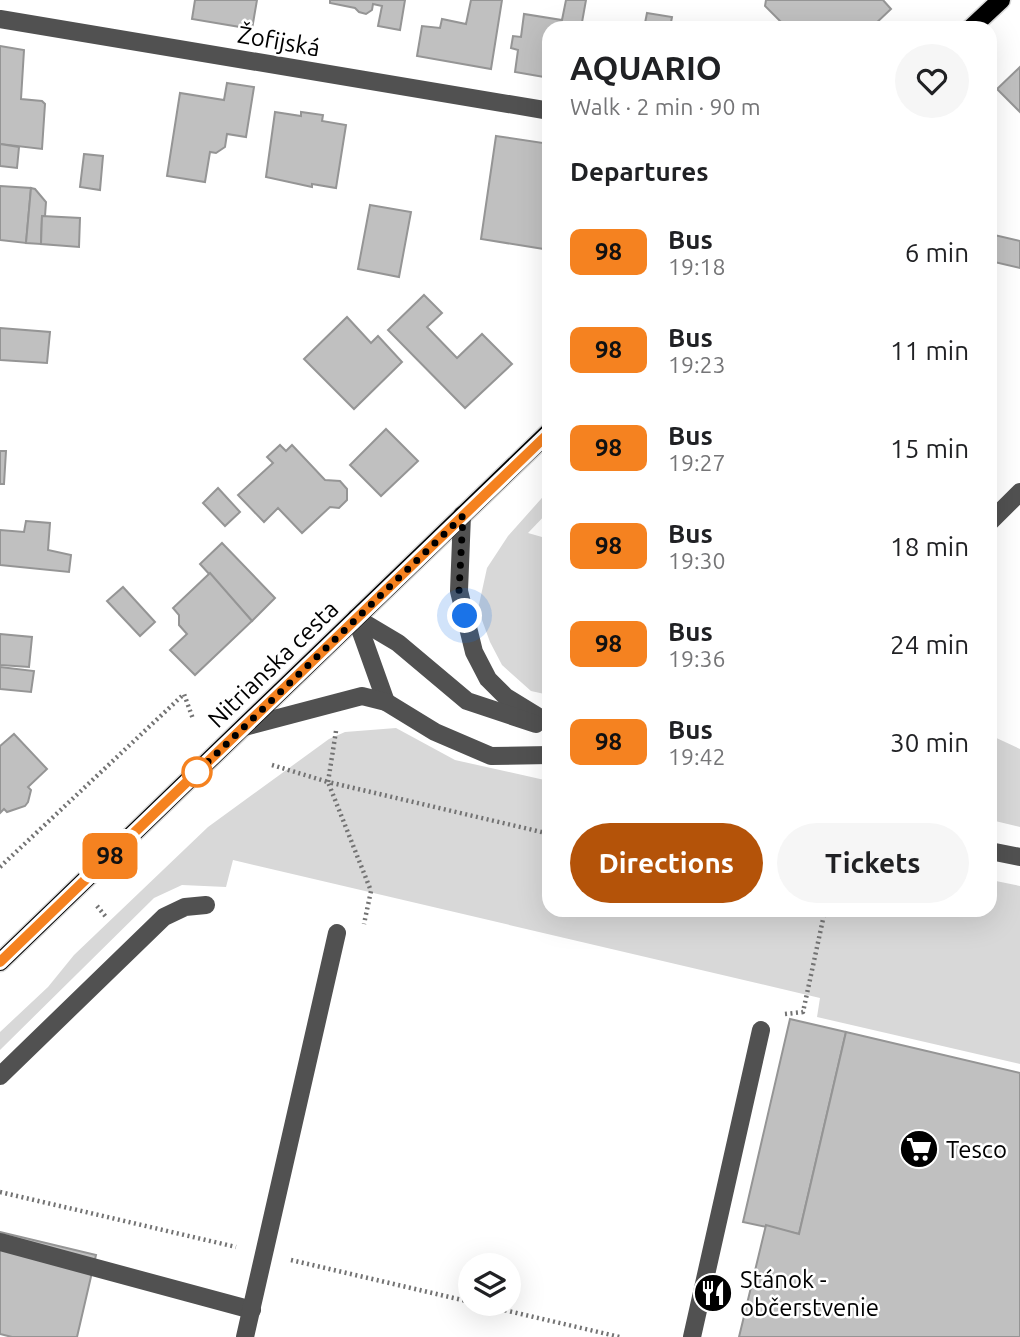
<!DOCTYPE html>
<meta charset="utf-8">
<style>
body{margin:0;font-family:Ubuntu,sans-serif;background:#f6f6f6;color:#202124;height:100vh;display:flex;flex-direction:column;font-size:26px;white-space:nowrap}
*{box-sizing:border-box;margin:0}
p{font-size:23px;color:#757577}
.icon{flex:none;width:38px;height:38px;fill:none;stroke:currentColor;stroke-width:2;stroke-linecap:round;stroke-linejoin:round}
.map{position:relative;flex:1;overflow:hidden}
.details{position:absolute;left:542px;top:21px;width:455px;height:896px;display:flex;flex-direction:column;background:#fff;border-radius:21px;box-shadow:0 7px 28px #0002}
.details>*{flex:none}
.badge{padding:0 14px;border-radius:10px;font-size:24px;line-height:46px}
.tools{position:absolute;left:458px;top:1253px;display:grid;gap:14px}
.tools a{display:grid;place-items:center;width:63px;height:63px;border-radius:50%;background:#fff;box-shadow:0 7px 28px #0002;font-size:35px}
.you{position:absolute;width:35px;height:35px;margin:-18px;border:5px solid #fff;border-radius:50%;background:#1a73e8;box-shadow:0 0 0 10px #1a73e833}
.map>.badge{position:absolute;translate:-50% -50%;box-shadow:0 0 0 4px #fff}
h2{padding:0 28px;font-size:26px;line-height:63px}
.round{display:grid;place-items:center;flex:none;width:74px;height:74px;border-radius:37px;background:#f6f6f6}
.headline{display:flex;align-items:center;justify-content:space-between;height:119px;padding:0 28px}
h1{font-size:33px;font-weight:700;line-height:52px}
.action{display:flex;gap:14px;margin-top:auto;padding:14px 28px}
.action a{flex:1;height:80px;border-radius:42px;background:#b45309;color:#fff;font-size:28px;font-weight:700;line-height:80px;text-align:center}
.action a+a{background:#f6f6f6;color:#202124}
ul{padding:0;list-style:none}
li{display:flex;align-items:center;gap:21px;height:98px;padding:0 28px}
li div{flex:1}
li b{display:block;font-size:26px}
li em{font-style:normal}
li .badge{min-width:77px;font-weight:700;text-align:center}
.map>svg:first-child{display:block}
</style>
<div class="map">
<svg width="1020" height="1337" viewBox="0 0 1020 1337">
<rect width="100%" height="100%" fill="#fff"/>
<g fill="#d8d8d8">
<polygon points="549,490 549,511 528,533 549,539 549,695 531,691 502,665 490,642 478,609 487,568 508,536"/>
<polygon points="396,728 455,760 549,781 550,910 990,910 991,880 1020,886 1020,1064 817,1017 820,998 233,860 226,887 182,885 154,898 0,1050 0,1032 48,987 74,955 208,827 329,739 345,732"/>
<polygon points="990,735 1020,749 1020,827 991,820"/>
</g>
<g fill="#c0c0c0" stroke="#959595" stroke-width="2">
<polygon points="195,0 257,0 252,29 192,19"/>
<polygon points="330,0 405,0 400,30 378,26 382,6 373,4 372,10 366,14 359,12 355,8 330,3"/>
<polygon points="471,0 502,0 491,69 417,56 422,26 440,28 442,19 466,24"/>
<polygon points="566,0 586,0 581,28 550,28 550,78 515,72 518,50 511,48 513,36 521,37 524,14 562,20"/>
<polygon points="766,0 883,0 891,9 871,28 787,28 765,6"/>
<polygon points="647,13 672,17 670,28 644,28"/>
<polygon points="0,46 24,50 21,99 42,101 45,104 42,149 0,144"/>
<polygon points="1020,67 1020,112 997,89"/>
<polygon points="227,83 254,87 246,137 227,134 225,147 216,153 210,152 205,182 167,176 180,93 224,100"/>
<polygon points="275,112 301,116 301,112 323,115 322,121 346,125 336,188 312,184 312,187 266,177"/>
<polygon points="496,136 550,144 550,250 481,239"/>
<polygon points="0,144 19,147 17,168 0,166"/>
<polygon points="84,154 103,156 100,190 80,187"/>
<polygon points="0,186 31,188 26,243 0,240"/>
<polygon points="31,188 35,189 46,202 45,216 42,216 41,244 26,243"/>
<polygon points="370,205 411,212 399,277 358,269"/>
<polygon points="42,216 80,218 79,247 41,244"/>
<polygon points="990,234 1020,241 1020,268 990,261"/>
<polygon points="424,295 442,313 427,327 457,358 482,334 512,364 465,408 388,330"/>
<polygon points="347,317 371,343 378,336 402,362 354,409 304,359"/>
<polygon points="0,328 50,332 47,363 0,360"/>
<polygon points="386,429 418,461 381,496 350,465"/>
<polygon points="280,445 286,451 292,445 325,480 340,481 347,489 347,500 339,508 330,507 302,533 278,508 264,522 238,495 273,463 267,457"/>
<polygon points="0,451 6,451 4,484 0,484"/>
<polygon points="218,488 240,512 225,526 203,503"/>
<polygon points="26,521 50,523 48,550 71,555 69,572 0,565 0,530 24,532"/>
<polygon points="222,543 275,598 252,621 200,564"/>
<polygon points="210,573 252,621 195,675 170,650 187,634 179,625 179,615 173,608"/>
<polygon points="123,587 155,622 140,636 107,601"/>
<polygon points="0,634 32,637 29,667 0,665"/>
<polygon points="0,667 34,671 31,692 0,689"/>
<polygon points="14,734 47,769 28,787 31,790 28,802 25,806 7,812 4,809 0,813 0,746"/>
<polygon points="790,1019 846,1032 799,1234 743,1222"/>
<polygon points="846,1032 1020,1073 1020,1337 739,1337 766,1225 799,1234"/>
<polygon points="0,1232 96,1255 77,1337 12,1337 0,1334"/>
</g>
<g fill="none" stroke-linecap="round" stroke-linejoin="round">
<g stroke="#dbdbdb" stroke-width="21">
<g id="major">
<polyline points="971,28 1001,0"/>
<polyline points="0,962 550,431"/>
</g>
</g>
<g stroke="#737373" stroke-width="4.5" stroke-dasharray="2 3.5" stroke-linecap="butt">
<polyline points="336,731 328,782 550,834"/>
<polyline points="272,765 328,782 371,891 364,924"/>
<polyline points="0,867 184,694 193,719"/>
<polyline points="97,906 106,917"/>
<polyline points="785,1014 803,1012 825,910"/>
<polyline points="0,1192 236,1247"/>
<polyline points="291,1260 471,1302"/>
<polyline points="478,1304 620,1337"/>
</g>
<g stroke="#515151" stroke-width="18">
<polyline points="0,19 550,111"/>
<polyline points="462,515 459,591 474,652 488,679 506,697 550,724"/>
<polyline points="990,522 1020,492"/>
<polyline points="356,618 398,643 467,701 536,724"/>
<polyline points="356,618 386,702"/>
<polyline points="244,727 362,696 386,702 435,732 491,756 550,755"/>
<polyline points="990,851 1020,857"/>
<polyline points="0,1076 164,917 185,907 206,905"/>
<polyline points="0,1242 252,1310"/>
<polyline points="245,1337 337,933"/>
<polyline points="692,1337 761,1030"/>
</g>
<use href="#major" stroke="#000" stroke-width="18"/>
</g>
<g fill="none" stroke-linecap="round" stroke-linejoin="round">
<g stroke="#fff" stroke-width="16">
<polyline id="line" points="0,962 550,432"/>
</g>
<use href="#line" stroke="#f58220" stroke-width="10"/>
<polyline stroke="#000" stroke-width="7" stroke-dasharray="0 12.6" points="197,772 189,780 463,516 459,591 465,616"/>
</g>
<defs>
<g id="supermarket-disc" transform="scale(2.0125)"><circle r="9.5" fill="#000" stroke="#fff"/><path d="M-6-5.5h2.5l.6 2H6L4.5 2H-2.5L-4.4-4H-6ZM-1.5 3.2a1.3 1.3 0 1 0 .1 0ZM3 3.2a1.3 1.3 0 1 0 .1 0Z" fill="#fff"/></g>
<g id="restaurant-disc" transform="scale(2.0125)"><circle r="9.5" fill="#000" stroke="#fff"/><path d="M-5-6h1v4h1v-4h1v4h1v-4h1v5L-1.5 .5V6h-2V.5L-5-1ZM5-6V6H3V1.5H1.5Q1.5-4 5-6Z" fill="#fff"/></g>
</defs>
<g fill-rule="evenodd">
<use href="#supermarket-disc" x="919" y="1149"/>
<use href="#restaurant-disc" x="713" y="1293"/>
</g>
<circle fill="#fff" stroke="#f58220" stroke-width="3.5" cx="197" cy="772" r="14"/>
<g text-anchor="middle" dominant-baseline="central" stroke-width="5" stroke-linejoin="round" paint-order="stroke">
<g font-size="24" fill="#000" stroke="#fff">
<text transform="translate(279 41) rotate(10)">Žofijská</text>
<text transform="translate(273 664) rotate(-44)">Nitrianska cesta</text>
</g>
<g font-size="24" fill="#000" stroke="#fff" text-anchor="start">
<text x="946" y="1149">Tesco</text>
<text x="740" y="1279">Stánok -<tspan x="740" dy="28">občerstvenie</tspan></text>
</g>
</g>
</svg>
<div class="tools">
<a><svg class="icon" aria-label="layers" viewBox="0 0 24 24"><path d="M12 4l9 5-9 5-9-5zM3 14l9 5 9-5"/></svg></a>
</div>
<div class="you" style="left:465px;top:616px"></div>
<b class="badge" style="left:110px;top:856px;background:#f58220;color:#111">98</b>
<section class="details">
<div class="headline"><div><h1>AQUARIO</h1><p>Walk · 2 min · 90 m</p></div><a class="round"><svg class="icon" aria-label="heart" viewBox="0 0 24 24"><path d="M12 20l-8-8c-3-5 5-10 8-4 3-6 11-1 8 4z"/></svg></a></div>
<h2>Departures</h2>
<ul>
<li><span class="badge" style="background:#f58220;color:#111">98</span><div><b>Bus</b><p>19:18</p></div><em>6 min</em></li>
<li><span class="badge" style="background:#f58220;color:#111">98</span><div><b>Bus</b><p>19:23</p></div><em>11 min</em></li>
<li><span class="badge" style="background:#f58220;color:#111">98</span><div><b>Bus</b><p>19:27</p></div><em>15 min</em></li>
<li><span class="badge" style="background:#f58220;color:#111">98</span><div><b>Bus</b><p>19:30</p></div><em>18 min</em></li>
<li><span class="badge" style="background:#f58220;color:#111">98</span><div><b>Bus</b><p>19:36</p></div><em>24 min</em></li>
<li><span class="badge" style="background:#f58220;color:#111">98</span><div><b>Bus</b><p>19:42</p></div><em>30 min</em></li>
</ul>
<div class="action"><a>Directions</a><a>Tickets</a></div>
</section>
</div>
